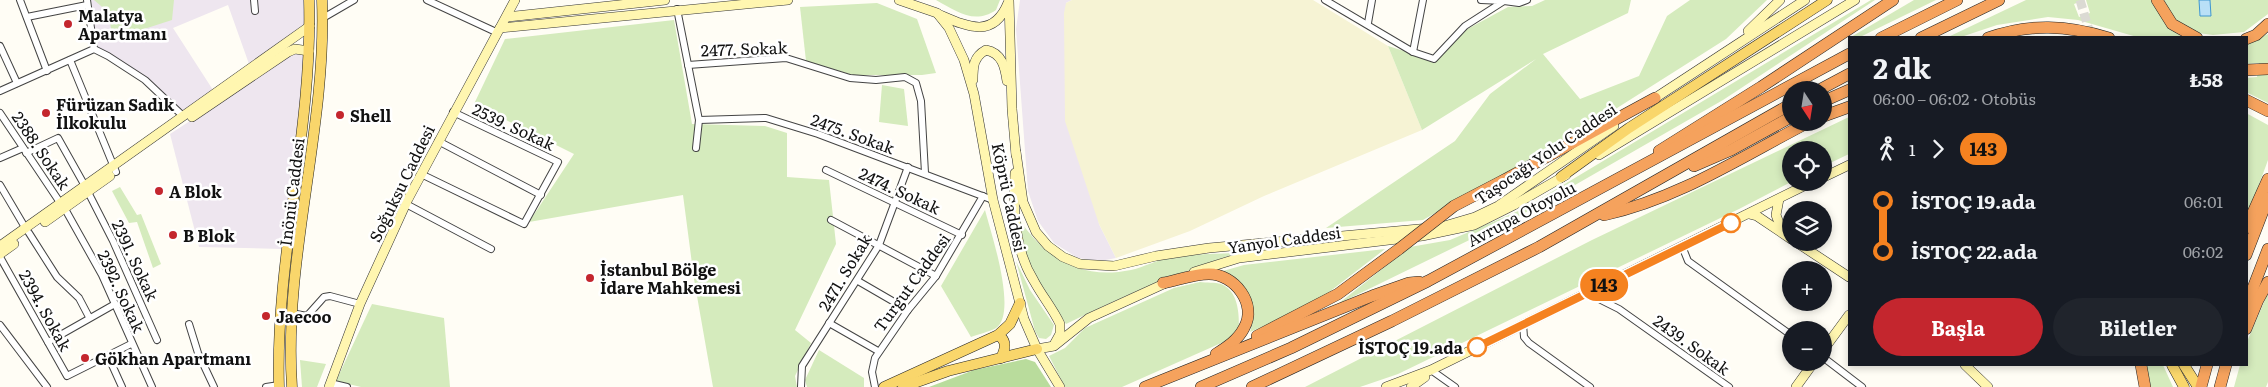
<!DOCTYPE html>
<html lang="tr">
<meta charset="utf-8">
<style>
body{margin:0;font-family:Literata,serif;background:#20242c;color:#f1f3f6;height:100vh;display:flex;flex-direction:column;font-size:19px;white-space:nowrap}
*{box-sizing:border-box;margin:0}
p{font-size:16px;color:#9ea1a6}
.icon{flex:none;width:28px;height:28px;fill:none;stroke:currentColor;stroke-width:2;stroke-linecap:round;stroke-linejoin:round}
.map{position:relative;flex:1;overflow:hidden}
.details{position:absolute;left:1848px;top:36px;width:400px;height:330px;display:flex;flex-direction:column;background:#171b24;border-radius:0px;box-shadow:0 2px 8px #0003}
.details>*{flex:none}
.badge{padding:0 10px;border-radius:16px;font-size:18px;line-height:32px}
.needle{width:32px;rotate:168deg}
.controls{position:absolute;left:1782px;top:81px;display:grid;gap:10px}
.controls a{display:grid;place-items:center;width:50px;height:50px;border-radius:50%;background:#171b24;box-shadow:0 2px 8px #0003;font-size:25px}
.map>.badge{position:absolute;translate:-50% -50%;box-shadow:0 0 0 2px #fff}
.legs{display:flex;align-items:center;gap:8px;height:55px;padding:0 25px;font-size:16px}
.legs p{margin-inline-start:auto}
.overview{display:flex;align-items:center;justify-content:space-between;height:85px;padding:0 25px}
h1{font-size:28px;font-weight:700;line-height:38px}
.cta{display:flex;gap:10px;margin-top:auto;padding:10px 25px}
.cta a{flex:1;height:58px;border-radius:30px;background:#c4262e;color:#fff;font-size:20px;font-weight:700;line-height:58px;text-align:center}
.cta a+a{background:#20242c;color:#f1f3f6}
ul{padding:0 25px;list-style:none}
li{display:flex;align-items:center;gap:18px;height:50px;font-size:19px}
li i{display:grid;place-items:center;width:8px;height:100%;margin:0 6px;background:currentColor}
li i::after{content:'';width:12px;height:12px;margin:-6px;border:4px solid;border-radius:50%;background:#171b24}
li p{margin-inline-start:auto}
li:first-child i{background:linear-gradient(#0000 50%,currentColor 0)}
li:last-child i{background:linear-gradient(currentColor 50%,#0000 0)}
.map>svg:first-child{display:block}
</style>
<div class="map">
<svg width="2268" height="387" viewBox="0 0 2268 387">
<rect width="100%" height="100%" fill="#fffdf5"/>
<g fill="#eee6ef">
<polygon points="91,0 303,0 305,26 249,64 228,5 173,28 213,90 183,112 95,48"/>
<polygon points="1020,0 1072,0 1066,3 1099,224 1116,258 1100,261 1078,258 1054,243 1038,221 1028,191 1016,29"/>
<polygon points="293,54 306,55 282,249 199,247 170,134"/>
</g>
<polygon fill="#f6f3d4" points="1072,0 1313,0 1388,46 1422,130 1264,196 1190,231 1116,258 1099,224 1065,121 1064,13 1066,3"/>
<g fill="#d5ebbd">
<polygon points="94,0 174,0 172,20 113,39 108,12"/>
<path d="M936 0H1000L996 10C974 25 956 11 936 0Z"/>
<polygon points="1545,0 1631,0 1628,13 1543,54 1580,99 1639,76 1667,16 1690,0 1767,0 1726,39 1606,115 1423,220 1326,228 1455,141 1490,94 1536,59 1422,130 1388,46 1427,58 1440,58 1462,32 1508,7 1532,6"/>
<polygon points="1871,0 1875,0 1723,100 1535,208 1338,304 1410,247 1450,240 1523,209"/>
<polygon points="1914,0 1936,0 1860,37 1851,37"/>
<polygon points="2026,0 2085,0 2074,4 2079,17 2090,13 2086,0 2153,0 2165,24 2182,37 2137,37 2078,20 2048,17 1997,25 1961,37 1946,38"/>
<polygon points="2164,0 2199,0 2200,16 2210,16 2210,0 2268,0 2268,14 2244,32 2213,35 2198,33 2176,21"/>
<polygon points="877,3 917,19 936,73 922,75 853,75 806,61 800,7"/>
<polygon points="674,20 692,124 765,126 787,133 787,177 829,180 836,244 795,330 811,343 795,376 797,387 713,387 694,279 683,195 529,222 574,154 474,104 505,39"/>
<polygon points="2268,34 2268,103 2246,92 2246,78 2257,77 2259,63 2246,64 2246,43"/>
<polygon points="882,85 904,89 908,126 879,122"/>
<polygon points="2246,113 2268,125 2268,160 2246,220"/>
<polygon points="1849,117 1849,154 1824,166 1824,150 1791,150 1791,182 1739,209 1398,374 1360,387 1305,387 1592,240"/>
<polygon points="120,187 137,215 141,214 161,264 153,268 137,222 129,223 112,191"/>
<path d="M985 210C991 233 1018 313 996 328 989 332 978 334 971 337L941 286Z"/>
<path d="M1020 221C1048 260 1082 280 1131 270 1145 267 1158 259 1172 257 1193 254 1215 254 1237 253 1178 273 1122 296 1066 324L1033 272 1024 249Z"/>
<path d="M1385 249 1324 296 1282 318 1250 332C1259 303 1245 287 1223 271L1244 265Z"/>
<polygon points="1016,261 1030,290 1054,325 1051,335 1046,339 1039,338 1035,331"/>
<path d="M1200 282C1206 283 1215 282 1221 284 1238 291 1239 312 1239 327L1228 340 1122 387H1065L1049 356 1065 348 1085 328 1174 288Z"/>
<polygon points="2268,293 2268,382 2266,387 2234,387 2240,365 2246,365 2246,344"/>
<polygon points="372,304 444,318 450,387 361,387 336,381"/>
<polygon points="819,350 864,378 864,387 807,387 805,380"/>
<polygon points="300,360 326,364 317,387 302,387"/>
<polygon points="2146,365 2163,365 2173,387 2151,387"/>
</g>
<polygon fill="#b9dc9c" points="1026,359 1035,362 1051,387 929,387 974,370"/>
<polygon fill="#b9e0f7" stroke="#3f96cf" points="2199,0 2210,0 2211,16 2200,16"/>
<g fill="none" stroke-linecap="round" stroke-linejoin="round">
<polyline stroke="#dbdad3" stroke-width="9" stroke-dasharray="9 4.5" stroke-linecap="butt" points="2080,0 2091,37"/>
<g stroke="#444" stroke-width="8">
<g id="street">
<polyline points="20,0 47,71"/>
<polyline points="87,0 94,49"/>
<polyline points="254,0 255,11"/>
<polyline points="427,0 496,32"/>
<polyline points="1325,0 1413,52 1434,59 1465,26 1504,1 1481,0"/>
<polyline points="1504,1 1519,3 1527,0"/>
<polyline points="677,9 699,120 696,148"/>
<polyline points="27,17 87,5"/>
<polyline points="323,18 354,0"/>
<polyline points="1368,23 1372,0"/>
<polyline points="0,46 17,83"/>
<polyline points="1413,52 1423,0"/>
<polyline points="70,60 116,172"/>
<polyline points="688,65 786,58 850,78 876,80 905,77 916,83 921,101 925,173"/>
<polyline points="0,91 94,49 108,56 145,80 183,116"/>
<polyline points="0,113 61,204"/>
<polyline points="699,120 766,118 818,134 993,200"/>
<polyline points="438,141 541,195"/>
<polyline points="26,153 58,138 85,186"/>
<polyline points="0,158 23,148"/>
<polyline points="826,170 962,235"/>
<polyline points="421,174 524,224 558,162 453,112"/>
<polyline points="0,185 26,229"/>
<polyline points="88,192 113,241 157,340"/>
<polyline points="406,204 491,249"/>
<polyline points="65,209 102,275 152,387"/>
<polyline points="831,220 936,276"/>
<polyline points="29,233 57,277 79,298 89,317"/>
<polyline points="1682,246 1688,261 1791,335"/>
<polyline points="0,257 67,376 131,344"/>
<polyline points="858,281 908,310"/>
<polyline points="1587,293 1619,309 1729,387"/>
<polyline points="291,313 307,316 324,297 330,296 360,304"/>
<polyline points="829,323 878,351"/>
<polyline points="189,324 198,353 214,387"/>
<polyline points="1523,324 1524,337 1529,343 1590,387"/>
<polyline points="0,325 47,387"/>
<polyline points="48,342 115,304"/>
<polyline points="108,356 122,387"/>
<polyline points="1824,358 1862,387"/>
<polyline points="1431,370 1455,387"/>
<polyline points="330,383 347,387"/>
<polyline points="266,387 279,385"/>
<polyline points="801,387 802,366 879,245 908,167"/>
<polyline points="875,387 872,372 875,358 908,310 936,276 983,196"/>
</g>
</g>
<g stroke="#333" stroke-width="10">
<g id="secondary">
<polyline points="899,0 937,13 949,28 964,60 974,94 993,200 1024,319 1037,349 1060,387"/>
<polyline points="1009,0 1012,109 1016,155"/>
<path d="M938 14C966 26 993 40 1008 3"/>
<polyline points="507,17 665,0"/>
<polyline points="500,28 788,0"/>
<polyline points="1748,31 1780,0"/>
<path d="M973 80C973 67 973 57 986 50 1002 53 1005 67 1007 81"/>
<polyline points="1649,102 1805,0"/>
<polyline points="192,117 288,52 295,49 309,51"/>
<polyline points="1016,152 1023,202 1036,232 1048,246 1063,257 1080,264 1114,266 1156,256 1209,248 1441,227 1475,217 1498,206 1614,126"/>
<polyline points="1599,155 1855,0"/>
<path d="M1015 173C1013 210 1014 249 1034 281 1042 296 1053 309 1060 324V334L1055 343"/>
<polyline points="1824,177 1849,165"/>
<polyline points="1779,199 1776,215 1782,231"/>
<polyline points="1749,214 1757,216 1791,239"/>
<polyline points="45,222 110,176"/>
<polyline points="1796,242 1849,277"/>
<polyline points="0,246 310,26"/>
<polyline points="0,254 14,244"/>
<polyline points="1194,272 1239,258 1422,236 1474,225 1514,205 1566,175"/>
<polyline points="1037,349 1054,346 1089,318 1168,282"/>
<polyline points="1824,349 1849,315"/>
<polyline points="1965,365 1988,387"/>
<polyline points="329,387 360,304 408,199 515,0"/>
<polyline points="1386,387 1431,370 1812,182"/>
<polyline points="1411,387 1425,377"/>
<polyline points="1796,387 1814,362"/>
</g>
</g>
<g stroke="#222" stroke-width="11">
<g id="primary">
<polyline points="1561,177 1629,128 1827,0"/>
<path d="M998 335C1008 341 1005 350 1001 358"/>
<polyline points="2172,365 2184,387"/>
<polyline points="2184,365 2198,387"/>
<path d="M279 387C275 257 313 130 309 0"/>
<path d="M292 387C283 257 327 130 322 0"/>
<polyline points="884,387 998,335 1010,324 1020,303"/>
<polyline points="903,387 948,371 1037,349"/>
</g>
</g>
<g stroke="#222" stroke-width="12">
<g id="highway">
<polyline points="2157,0 2172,24 2197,38"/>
<polyline points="1881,38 1957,0"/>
<polyline points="1921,38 1999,0"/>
<path d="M1988 38C2030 23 2067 25 2109 38"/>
<polyline points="2246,39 2256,35 2268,24"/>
<polyline points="2246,70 2268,69"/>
<polyline points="1819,90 1849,74"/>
<polyline points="2246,100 2268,111"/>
<polyline points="1824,101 1849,90"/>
<polyline points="1824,116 1849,107"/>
<polyline points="1659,151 1761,87 1893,0"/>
<polyline points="1694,166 1731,150 1791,117"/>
<polyline points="1504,180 1655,98"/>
<path d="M1604 215C1678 199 1743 156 1809 122"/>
<polyline points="2246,228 2268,179"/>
<polyline points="2246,255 2268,198"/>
<path d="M1163 283C1178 280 1194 274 1209 274 1234 274 1258 304 1244 328 1238 340 1227 347 1216 354"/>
<polyline points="2246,306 2268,249"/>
<polyline points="2246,329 2258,300 2268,282"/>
<polyline points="1257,336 1338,294 1399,249"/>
<polyline points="2141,365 2145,387"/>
<polyline points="1145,387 1372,296 1409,283 1419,282"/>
<polyline points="1201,387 1291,348 1428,281 1849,54"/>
<polyline points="1252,387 1392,321 1539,247 1791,104"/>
<polyline points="2201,387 2207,365"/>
<polyline points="2220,387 2226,365"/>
</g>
</g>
<use href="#street" stroke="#fff" stroke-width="6"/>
<use href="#secondary" stroke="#fff6b0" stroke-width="9"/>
<use href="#primary" stroke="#f9d66b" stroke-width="10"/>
<use href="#highway" stroke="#f5a25d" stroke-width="11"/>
<g stroke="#222" stroke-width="12" stroke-linecap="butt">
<polyline id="highway-bridge" points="1399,249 1454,206 1504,180"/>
</g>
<use href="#highway-bridge" stroke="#f5a25d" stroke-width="11"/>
</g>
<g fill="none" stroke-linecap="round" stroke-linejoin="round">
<g stroke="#fff" stroke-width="11">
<polyline id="line-1" points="1477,347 1731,223"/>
</g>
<use href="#line-1" stroke="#f58220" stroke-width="8"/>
</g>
<g fill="#c4262e" stroke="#fff" stroke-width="2">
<circle cx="68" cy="24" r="5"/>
<circle cx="46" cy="113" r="5"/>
<circle cx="340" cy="115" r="5"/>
<circle cx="159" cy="191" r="5"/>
<circle cx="173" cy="235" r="5"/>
<circle cx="590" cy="278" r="5"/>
<circle cx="266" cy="316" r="5"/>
<circle cx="85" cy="358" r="5"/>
</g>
<g fill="#fff" stroke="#f58220" stroke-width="2.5">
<circle cx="1731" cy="223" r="9"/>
<circle cx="1477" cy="347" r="9"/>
</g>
<g text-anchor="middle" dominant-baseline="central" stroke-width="5" stroke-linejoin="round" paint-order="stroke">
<g font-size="16" font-weight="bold" fill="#111" stroke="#fff" text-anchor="start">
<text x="78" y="15">Malatya<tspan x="78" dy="18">Apartmanı</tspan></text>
<text x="56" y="104">Fürüzan Sadık<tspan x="56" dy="18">İlkokulu</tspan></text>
<text x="350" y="115">Shell</text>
<text x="169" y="191">A Blok</text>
<text x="183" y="235">B Blok</text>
<text x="600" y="269">İstanbul Bölge<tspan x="600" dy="18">İdare Mahkemesi</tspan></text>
<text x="276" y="316">Jaecoo</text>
<text x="95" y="358">Gökhan Apartmanı</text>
</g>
<g font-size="16" fill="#111" stroke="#fff">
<text transform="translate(744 48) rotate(-2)">2477. Sokak</text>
<text transform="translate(514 126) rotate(25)">2539. Sokak</text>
<text transform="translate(853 133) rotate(20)">2475. Sokak</text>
<text transform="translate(42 150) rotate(56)">2388. Sokak</text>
<text transform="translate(1545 153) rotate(-34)">Taşocağı Yolu Caddesi</text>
<text transform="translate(401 183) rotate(-64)">Soğuksu Caddesi</text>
<text transform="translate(900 190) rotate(25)">2474. Sokak</text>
<text transform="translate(291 192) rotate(-83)">İnönü Caddesi</text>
<text transform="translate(1010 197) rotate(78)">Köprü Caddesi</text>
<text transform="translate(1521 213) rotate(-28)">Avrupa Otoyolu</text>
<text transform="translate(1284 239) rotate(-8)">Yanyol Caddesi</text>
<text transform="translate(136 260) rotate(65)">2391. Sokak</text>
<text transform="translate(844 272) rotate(-59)">2471. Sokak</text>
<text transform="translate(911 282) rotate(-54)">Turgut Caddesi</text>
<text transform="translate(122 291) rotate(65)">2392. Sokak</text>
<text transform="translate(46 310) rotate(61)">2394. Sokak</text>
<text transform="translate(1692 344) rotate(36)">2439. Sokak</text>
</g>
<g font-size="16" font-weight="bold" fill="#111" stroke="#fff" text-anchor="end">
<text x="1463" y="347">İSTOÇ 19.ada</text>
</g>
</g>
</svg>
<div class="controls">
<a><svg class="needle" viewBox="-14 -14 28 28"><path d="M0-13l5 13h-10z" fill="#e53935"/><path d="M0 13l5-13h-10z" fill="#9ea1a6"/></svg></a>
<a><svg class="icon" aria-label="locate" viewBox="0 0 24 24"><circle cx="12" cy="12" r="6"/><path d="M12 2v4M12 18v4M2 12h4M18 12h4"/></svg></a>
<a><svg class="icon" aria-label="layers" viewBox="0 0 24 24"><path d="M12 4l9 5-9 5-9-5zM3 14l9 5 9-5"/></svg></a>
<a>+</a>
<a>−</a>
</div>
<b class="badge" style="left:1604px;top:285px;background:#f58220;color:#111">143</b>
<section class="details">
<div class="overview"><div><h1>2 dk</h1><p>06:00 – 06:02 · Otobüs</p></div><b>₺58</b></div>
<div class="legs"><svg class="icon" aria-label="walk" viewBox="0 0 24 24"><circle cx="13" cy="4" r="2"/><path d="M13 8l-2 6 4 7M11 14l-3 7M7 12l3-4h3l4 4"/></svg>1<svg class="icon" aria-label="forward" viewBox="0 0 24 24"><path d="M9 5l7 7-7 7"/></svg><b class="badge" style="background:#f58220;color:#111">143</b></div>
<ul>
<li><i style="color:#f58220"></i><b>İSTOÇ 19.ada</b><p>06:01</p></li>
<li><i style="color:#f58220"></i><b>İSTOÇ 22.ada</b><p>06:02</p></li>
</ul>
<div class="cta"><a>Başla</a><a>Biletler</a></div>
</section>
</div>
